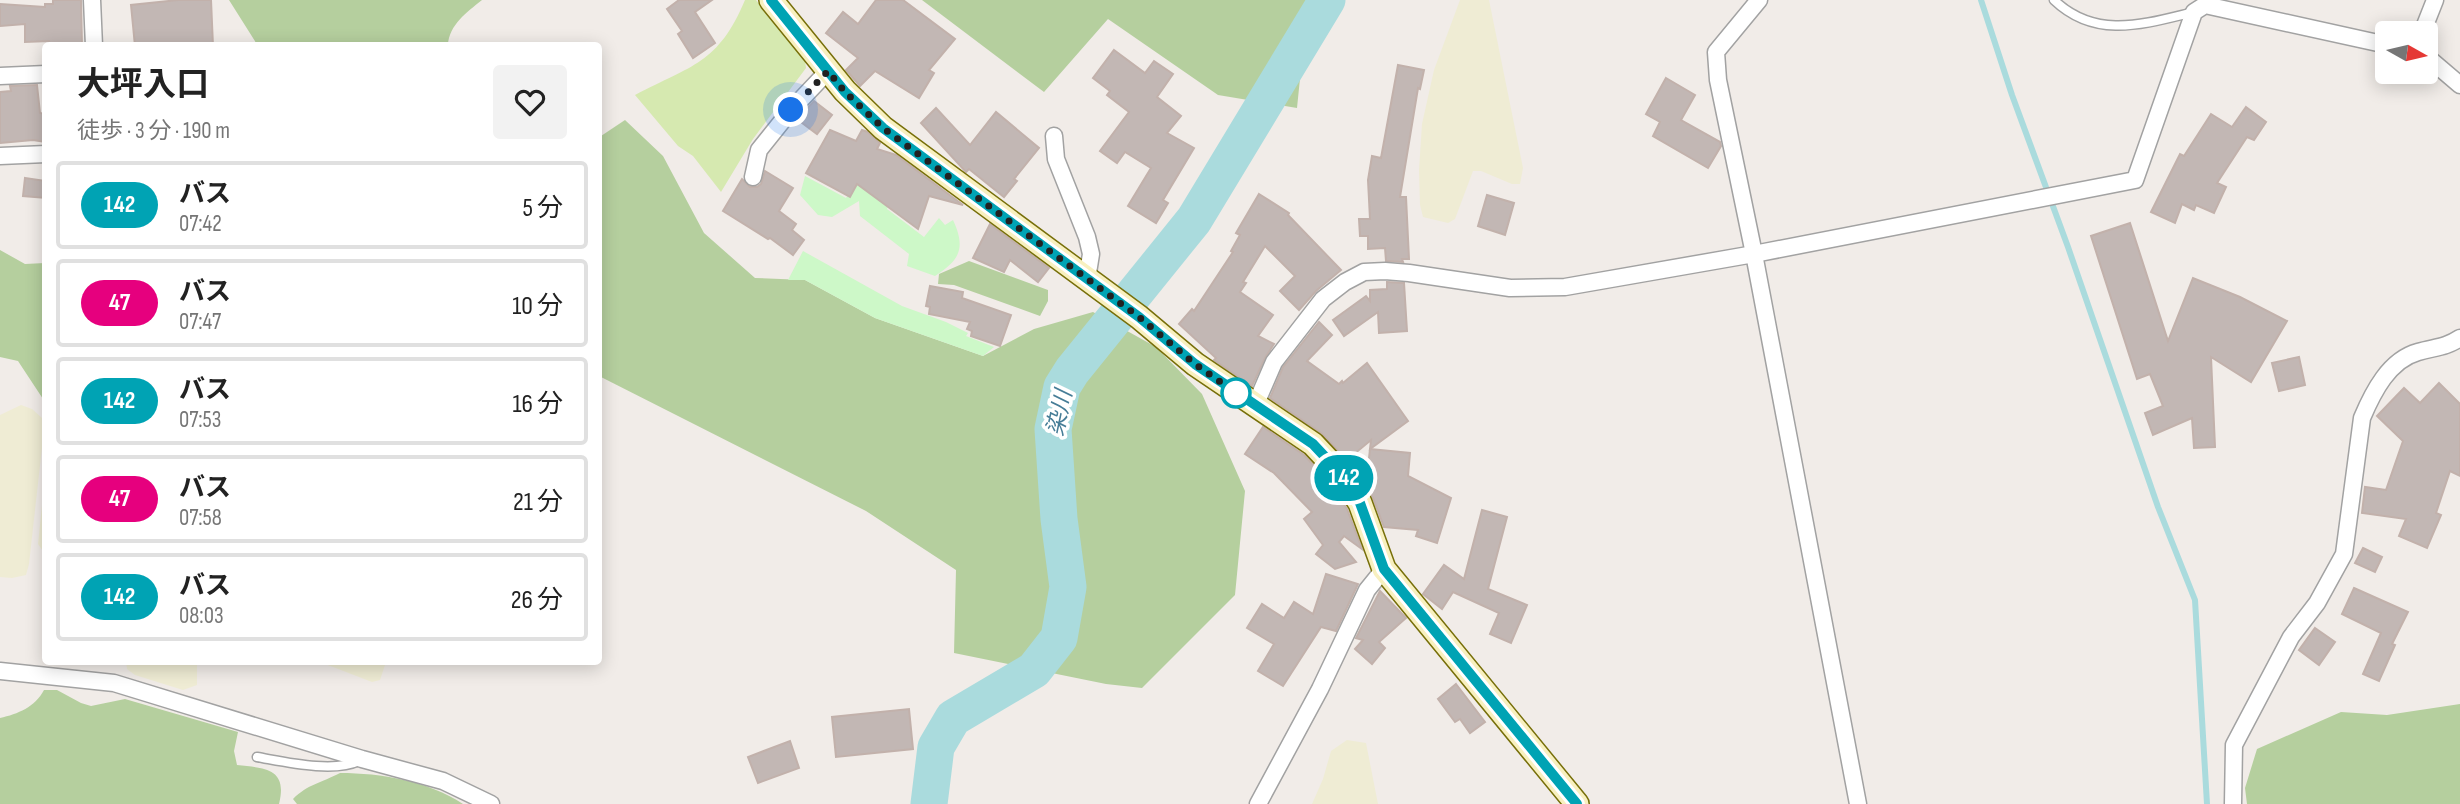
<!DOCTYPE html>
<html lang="ja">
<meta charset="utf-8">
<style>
body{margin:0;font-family:"Sofia Sans Condensed","Noto Sans JP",sans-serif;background:#f2f2f2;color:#222;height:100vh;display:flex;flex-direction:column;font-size:26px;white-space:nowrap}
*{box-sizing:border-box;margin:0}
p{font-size:23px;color:#767676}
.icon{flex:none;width:38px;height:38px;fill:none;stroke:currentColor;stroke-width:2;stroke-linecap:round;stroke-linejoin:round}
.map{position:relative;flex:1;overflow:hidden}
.panel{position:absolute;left:42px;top:42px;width:560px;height:623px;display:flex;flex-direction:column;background:#fff;border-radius:7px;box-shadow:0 4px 18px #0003}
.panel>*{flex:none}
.badge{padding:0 14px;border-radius:23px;font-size:24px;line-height:46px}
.needle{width:46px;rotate:98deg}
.tools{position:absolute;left:2375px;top:21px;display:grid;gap:14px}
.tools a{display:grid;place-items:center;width:63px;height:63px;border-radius:7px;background:#fff;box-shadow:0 4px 18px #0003;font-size:35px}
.you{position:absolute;width:35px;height:35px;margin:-18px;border:5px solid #fff;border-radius:50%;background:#1a73e8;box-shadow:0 0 0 10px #1a73e833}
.map>.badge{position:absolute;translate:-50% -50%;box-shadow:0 0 0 4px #fff}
.round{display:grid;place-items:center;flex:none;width:74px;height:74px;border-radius:7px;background:#f2f2f2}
.headline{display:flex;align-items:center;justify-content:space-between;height:119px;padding:0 35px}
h1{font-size:33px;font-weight:700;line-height:52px}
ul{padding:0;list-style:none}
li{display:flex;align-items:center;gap:21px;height:88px;margin:0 14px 10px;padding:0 21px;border:4px solid #e0e0e0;border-radius:7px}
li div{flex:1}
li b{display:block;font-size:26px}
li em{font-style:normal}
li .badge{min-width:77px;font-weight:700;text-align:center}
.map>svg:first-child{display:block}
</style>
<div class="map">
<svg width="2460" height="804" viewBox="0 0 2460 804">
<rect width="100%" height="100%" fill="#f1ece8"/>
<g fill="#efecd4">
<polygon points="1460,0 1489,0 1523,168 1520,184 1512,184 1481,171 1473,171 1455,219 1448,223 1423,217 1420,205 1419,170 1422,124 1434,70"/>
<polygon points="21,405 32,409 42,418 44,430 29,564 26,575 12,578 0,577 0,415"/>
<polygon points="45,476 45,554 38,544"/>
<polygon points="126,662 197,662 197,685 183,690 135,675 127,669"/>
<polygon points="320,662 386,662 380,680 372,682"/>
<polygon points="1347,740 1366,743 1378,804 1312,804 1323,779 1331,751"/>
</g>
<path fill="#d6e9b0" d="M745 0H756L805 61 806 68 753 139 721 192 693 156 678 146 635 95C692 65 718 64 745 0Z"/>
<g fill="#b5cf9e">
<path d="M229 0H482C467 12 449 25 448 45L258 46Z"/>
<polygon points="922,0 1308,0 1297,108 1218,95 1108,19 1044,92"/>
<polygon points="625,120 663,156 704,233 755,278 805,280 875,318 983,356 1034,329 1093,312 1156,347 1202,394 1245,491 1235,595 1142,688 1106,684 954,653 956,570 866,511 599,376 598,138"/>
<polygon points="0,250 25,264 45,263 45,402 18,361 0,357"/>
<polygon points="969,261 1048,290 1048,301 1040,316 954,285 938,284 939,274"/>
<path d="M44 690H57L81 703 91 706 125 699 238 732 234 751 237 765C265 768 288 768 279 804H0V718C18 714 35 707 44 690Z"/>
<polygon points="2460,704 2460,804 2247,804 2245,788 2257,749 2341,712 2387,715"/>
<path d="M340 773C381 773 428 781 463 804H297L293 799C308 784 321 783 340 773Z"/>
</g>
<g fill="#cdf8c8">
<path d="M863 174 892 194 887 209 924 237 939 218 945 225 953 220C966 248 960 260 935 276L907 266 909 254 860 216 859 201 832 217 818 215 800 195 805 176 846 198Z"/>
<polygon points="803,251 902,306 946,322 968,333 966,336 994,347 983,356 875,318 805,280 788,280"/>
</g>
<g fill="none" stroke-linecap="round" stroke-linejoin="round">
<polyline stroke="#aadbdd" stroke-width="6" points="1981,0 2012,95 2068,247 2158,507 2195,600 2207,804"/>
<polyline stroke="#aadbdd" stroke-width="37" points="929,804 936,747 953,718 1034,670 1059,638 1068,587 1059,519 1053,429 1062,387 1072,371 1194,220 1327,0"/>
</g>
<g fill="#c2b7b4" stroke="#c2b1ab" stroke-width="2">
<polygon points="53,0 81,0 82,46 50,46 49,41 25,42 25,24 0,26 0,4 45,7 45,4 53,4"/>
<polygon points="178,0 211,0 213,46 135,46 131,5"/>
<polygon points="679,0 712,0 695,12 715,43 693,58 678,34 682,31 667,9"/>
<polygon points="876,0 903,0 955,39 929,70 934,73 919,98 875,71 860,86 846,70 858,58 826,33 843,12 858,24"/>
<polygon points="1114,50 1145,73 1154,61 1173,74 1157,97 1181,116 1167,133 1194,148 1163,200 1168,203 1156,223 1128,206 1151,168 1125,152 1117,163 1100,151 1129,112 1107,95 1110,91 1093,78"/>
<polygon points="1398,65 1424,70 1420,89 1418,88 1400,197 1406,197 1409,259 1402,259 1403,262 1386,261 1385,248 1368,249 1368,236 1360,236 1359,219 1370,219 1368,180 1372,156 1381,158"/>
<polygon points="1666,78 1695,95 1681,120 1720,142 1721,146 1708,168 1653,136 1660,122 1646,114"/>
<polygon points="37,85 40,113 46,114 46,142 33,140 0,143 0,92 11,91 10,86"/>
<polygon points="814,101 832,115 817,134 797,119"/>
<polygon points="2246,107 2266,122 2254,140 2247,137 2217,183 2226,187 2214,213 2196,205 2194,210 2182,204 2175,223 2151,212 2180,154 2184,156 2211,114 2232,127"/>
<polygon points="936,108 970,145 996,112 1039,148 1014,179 1017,181 1004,197 969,169 966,172 921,123"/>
<polygon points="830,130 856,141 862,130 868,132 880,143 877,149 896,155 963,205 929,196 918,229 857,184 850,197 806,173"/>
<polygon points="765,171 793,188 779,211 796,224 792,230 804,240 793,255 770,238 768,239 723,211 742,179 750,187 757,187 761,184"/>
<polygon points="25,178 46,181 46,198 23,196"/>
<polygon points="1259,194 1289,213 1288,215 1341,270 1316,291 1299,310 1280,291 1295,276 1265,246 1243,282 1246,283 1240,292 1273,315 1258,336 1274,344 1265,358 1252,386 1214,360 1216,358 1179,324 1192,309 1194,311 1233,252 1231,251 1240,235 1236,233"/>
<polygon points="1487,195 1514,203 1505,235 1478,226"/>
<polygon points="2130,223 2168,341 2193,278 2240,297 2287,321 2251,382 2211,357 2215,447 2194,448 2192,418 2153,435 2145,413 2163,406 2150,374 2137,379 2091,236"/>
<polygon points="990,224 1049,268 1038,282 1010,260 1004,272 973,258"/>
<polygon points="1387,282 1404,283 1407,331 1379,333 1378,312 1344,336 1333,320 1366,296 1370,301 1370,290 1387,289"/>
<polygon points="930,286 963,292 962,298 1011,315 1000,346 971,336 972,331 967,329 970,322 929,314 930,307 926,306"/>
<polygon points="1319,322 1332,335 1307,361 1339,384 1342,381 1343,383 1367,363 1408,421 1370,449 1371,440 1347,460 1321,433 1270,398 1283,367"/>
<polygon points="2299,357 2305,385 2279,391 2272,363"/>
<polygon points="2439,383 2460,404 2460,476 2450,471 2436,513 2441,515 2427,548 2399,536 2406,519 2362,513 2365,487 2386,490 2403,441 2377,416 2404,388 2420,403"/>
<polygon points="1263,427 1304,455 1331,484 1347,509 1362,549 1344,536 1339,542 1356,562 1335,569 1316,554 1323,545 1304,519 1312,512 1274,473 1245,454"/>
<polygon points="1370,449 1410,453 1408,476 1451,498 1437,543 1416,536 1418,530 1384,527 1373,498 1366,486"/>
<polygon points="1482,510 1507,517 1488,589 1527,605 1511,643 1490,634 1499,613 1453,592 1442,609 1423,594 1444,565 1464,579"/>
<polygon points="2363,548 2382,557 2375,572 2355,563"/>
<polygon points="1326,574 1358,584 1336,631 1321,627 1283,686 1258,671 1274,644 1247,628 1262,604 1284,618 1294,602 1313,614"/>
<polygon points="2354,588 2408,612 2392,644 2395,645 2379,681 2363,674 2381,633 2342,614"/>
<polygon points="1380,591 1406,618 1379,642 1385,648 1372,664 1355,649 1363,640 1356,638"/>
<polygon points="2315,628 2335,642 2319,665 2299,650"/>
<polygon points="1456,684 1485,722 1470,733 1460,719 1455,722 1438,699"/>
<polygon points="909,709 913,749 836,757 832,717"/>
<polygon points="790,741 799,768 758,783 748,757"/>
</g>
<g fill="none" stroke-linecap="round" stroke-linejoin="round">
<g stroke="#a2a2a2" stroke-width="11">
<g id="service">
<path d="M2054 0C2096 40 2144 24 2194 12"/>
<path d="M257 757C286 762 333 773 359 761"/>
</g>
</g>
<g stroke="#a2a2a2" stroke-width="19">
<g id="minor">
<polyline points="92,0 94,46"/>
<polyline points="1759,0 1716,52 1718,80 1754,254 1858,804"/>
<polyline points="2422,33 2435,0"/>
<polyline points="2426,56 2460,85"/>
<polyline points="0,76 46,74"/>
<polyline points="1054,136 1056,159 1087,237 1091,254 1087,279"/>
<polyline points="0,156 46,154"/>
<polyline points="753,177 759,150 791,110 828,71"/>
<polyline points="1255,406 1274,362 1323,299 1345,282 1364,272 1385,271 1409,273 1510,288 1565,287 1754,254 2135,180 2194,12 2205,5 2387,45"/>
<polyline points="0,671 114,683 362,759 443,781 491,804"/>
<polyline points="1258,804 1320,689 1367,590 1384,569"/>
<path d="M2233 804 2234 745 2291 637 2317 603 2344 554 2362 418C2373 392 2389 360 2418 352 2435 347 2445 348 2460 338"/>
</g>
</g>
<g stroke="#776f09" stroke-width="26">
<polyline id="secondary" points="771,0 845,91 883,128 1139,317 1195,364 1313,444 1342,475 1360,503 1384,569 1577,804"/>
</g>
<use href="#service" stroke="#fff" stroke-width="8"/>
<use href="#minor" stroke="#fff" stroke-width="16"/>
<use href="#secondary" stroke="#f8f0bf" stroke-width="23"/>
</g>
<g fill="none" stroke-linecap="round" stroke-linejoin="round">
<g stroke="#fff" stroke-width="16">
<polyline id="line" points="771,0 845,92 883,128 1139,317 1195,364 1313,444 1342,475 1360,503 1384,569 1577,804"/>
</g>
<use href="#line" stroke="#00a3b4" stroke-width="10"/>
<polyline stroke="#212121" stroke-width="7" stroke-dasharray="0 12.6" points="791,110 828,71 845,92 883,128 1139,317 1195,364 1236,393"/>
</g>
<circle fill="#fff" stroke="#00a3b4" stroke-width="3.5" cx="1236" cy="393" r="14"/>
<g text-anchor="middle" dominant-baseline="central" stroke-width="7" stroke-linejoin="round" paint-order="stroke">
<g font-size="23" font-style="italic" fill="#467d97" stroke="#fff">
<text transform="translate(1060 413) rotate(-78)">染川</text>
</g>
</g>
</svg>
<div class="tools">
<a><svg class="needle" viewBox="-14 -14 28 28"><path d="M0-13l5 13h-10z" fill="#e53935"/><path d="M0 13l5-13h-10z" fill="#767676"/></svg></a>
</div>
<div class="you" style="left:791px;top:110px"></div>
<b class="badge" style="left:1344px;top:478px;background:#00a3b4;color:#fff">142</b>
<section class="panel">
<div class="headline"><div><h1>大坪入口</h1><p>徒歩 · 3 分 · 190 m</p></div><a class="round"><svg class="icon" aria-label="heart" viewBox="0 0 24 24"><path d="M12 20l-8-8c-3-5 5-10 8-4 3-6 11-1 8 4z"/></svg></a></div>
<ul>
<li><span class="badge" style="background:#00a3b4;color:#fff">142</span><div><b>バス</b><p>07:42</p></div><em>5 分</em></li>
<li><span class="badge" style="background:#e6007e;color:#fff">47</span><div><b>バス</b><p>07:47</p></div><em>10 分</em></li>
<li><span class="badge" style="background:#00a3b4;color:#fff">142</span><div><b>バス</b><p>07:53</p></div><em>16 分</em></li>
<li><span class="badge" style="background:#e6007e;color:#fff">47</span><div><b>バス</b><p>07:58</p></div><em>21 分</em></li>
<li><span class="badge" style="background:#00a3b4;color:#fff">142</span><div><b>バス</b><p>08:03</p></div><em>26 分</em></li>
</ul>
</section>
</div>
